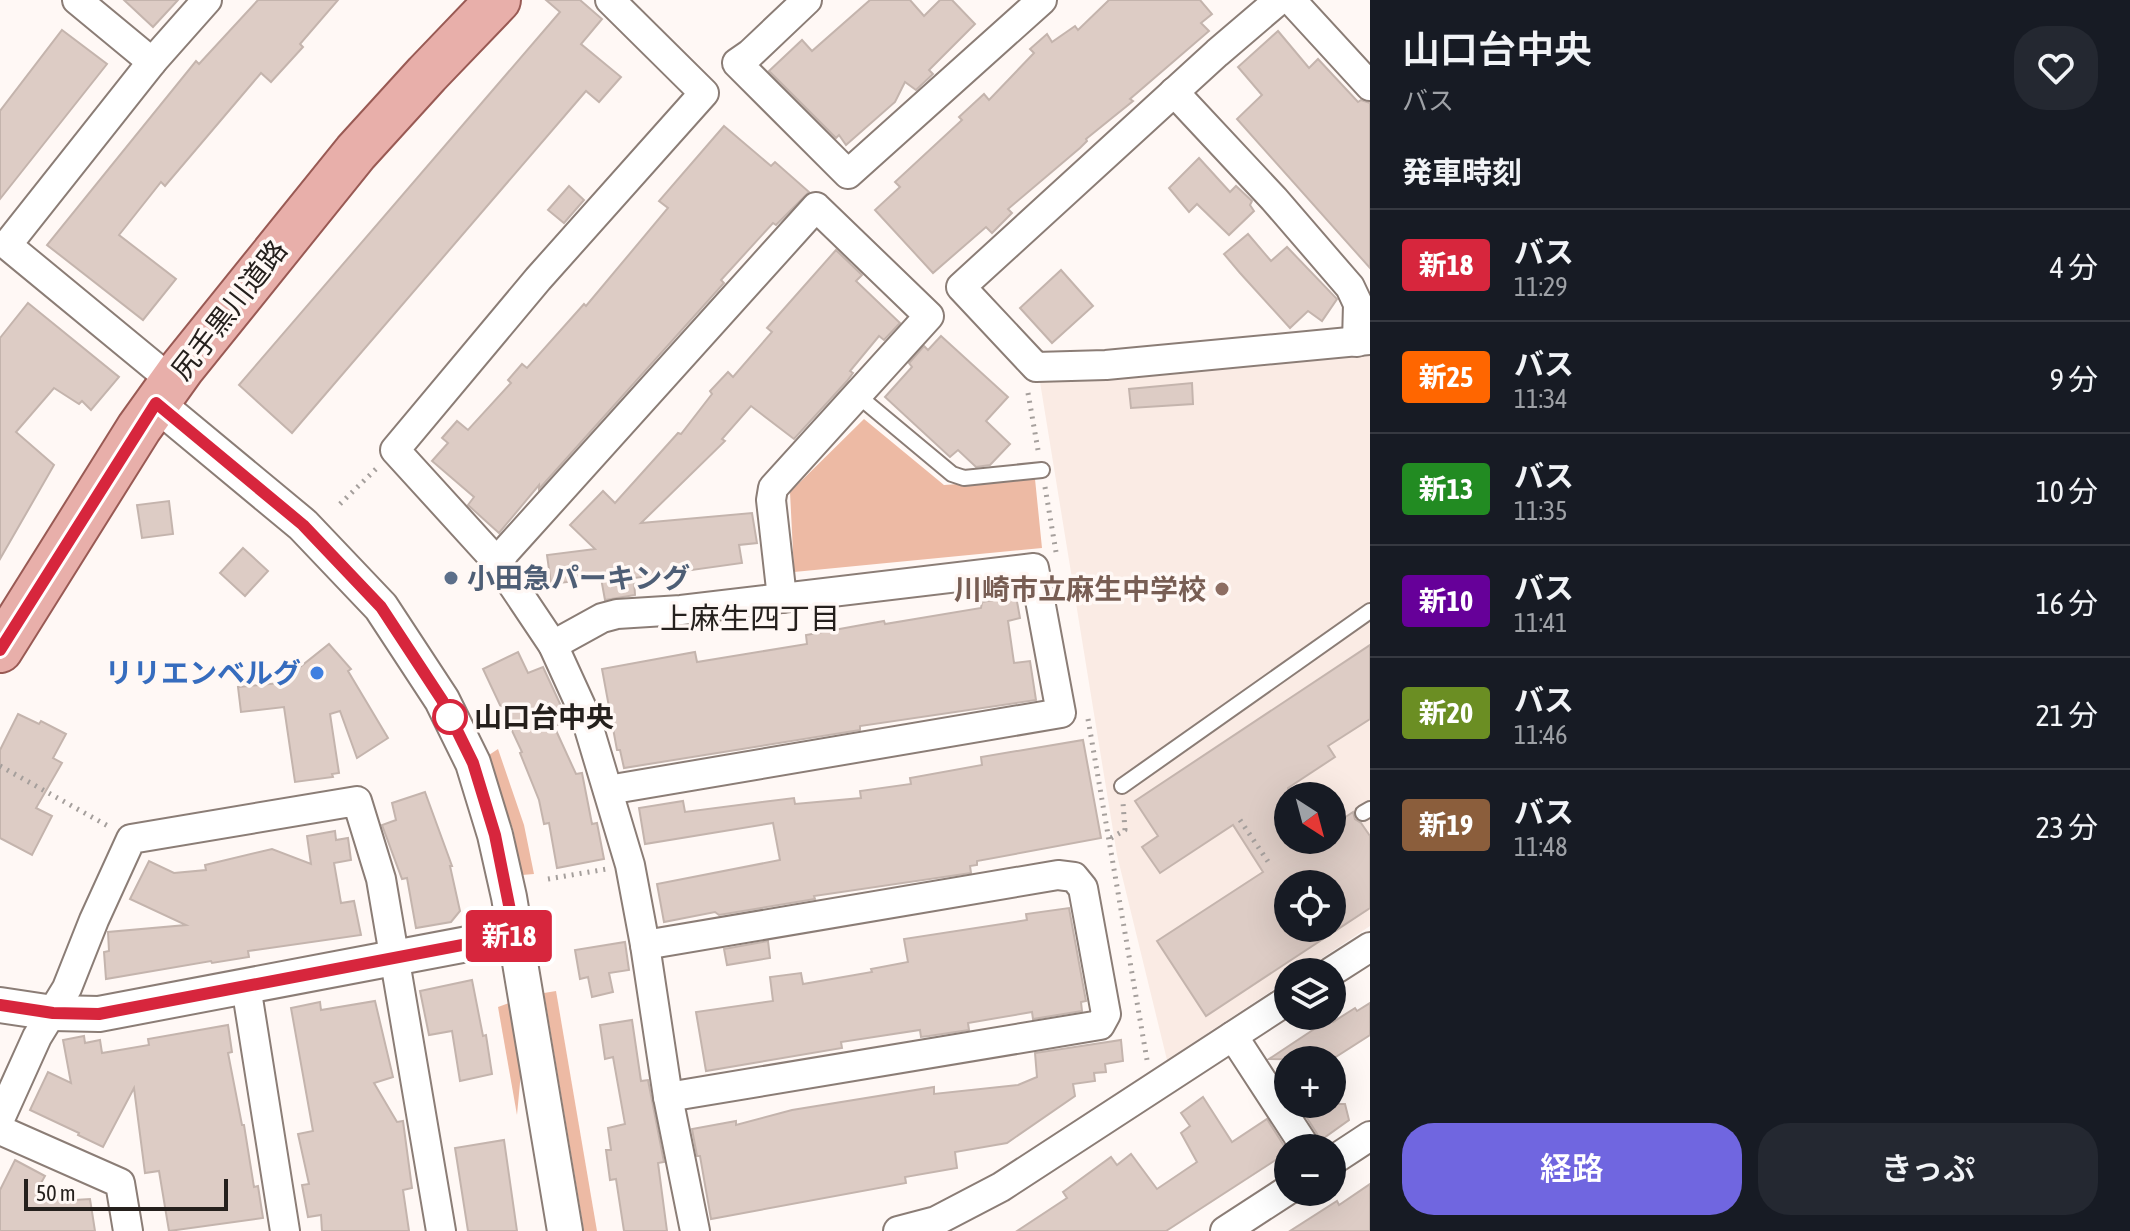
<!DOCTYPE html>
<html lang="ja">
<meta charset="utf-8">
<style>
body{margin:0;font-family:"Asap Condensed","Noto Sans JP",sans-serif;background:#242831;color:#f1f3f6;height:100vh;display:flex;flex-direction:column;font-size:30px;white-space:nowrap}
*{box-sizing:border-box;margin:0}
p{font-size:26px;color:#9ea1a6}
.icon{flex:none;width:44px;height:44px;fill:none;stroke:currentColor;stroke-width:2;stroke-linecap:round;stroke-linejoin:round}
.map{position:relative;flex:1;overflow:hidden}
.drawer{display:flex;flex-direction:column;background:#171b24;width:760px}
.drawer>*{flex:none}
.badge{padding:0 16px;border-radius:6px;font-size:28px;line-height:52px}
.needle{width:52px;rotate:144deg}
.controls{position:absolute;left:1274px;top:782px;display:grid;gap:16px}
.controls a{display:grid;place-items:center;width:72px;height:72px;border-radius:50%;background:#171b24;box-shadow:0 8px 32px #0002;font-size:40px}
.scale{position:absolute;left:24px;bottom:20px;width:204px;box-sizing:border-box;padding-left:8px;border:4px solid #25201d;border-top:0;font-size:22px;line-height:28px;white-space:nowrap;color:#25201d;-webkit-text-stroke:6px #fff8f5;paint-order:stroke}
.map>.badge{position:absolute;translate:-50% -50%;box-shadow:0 0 0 4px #fff}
h2{padding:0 32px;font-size:30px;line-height:72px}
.round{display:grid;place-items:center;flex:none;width:84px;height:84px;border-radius:32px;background:#242831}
.summary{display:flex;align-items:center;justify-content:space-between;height:136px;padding:0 32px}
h1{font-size:38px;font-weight:600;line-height:60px}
.button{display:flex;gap:16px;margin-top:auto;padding:16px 32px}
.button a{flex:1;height:92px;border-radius:32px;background:#7066e0;color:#fff;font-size:32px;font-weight:600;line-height:92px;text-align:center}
.button a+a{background:#242831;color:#f1f3f6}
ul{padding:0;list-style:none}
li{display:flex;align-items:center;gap:24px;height:112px;padding:0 32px;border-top:2px solid #363941}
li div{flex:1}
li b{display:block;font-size:30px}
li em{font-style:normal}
li .badge{min-width:88px;font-weight:700;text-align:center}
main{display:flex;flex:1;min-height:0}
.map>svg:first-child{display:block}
</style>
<main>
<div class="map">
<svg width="1370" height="1231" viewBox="0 0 1370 1231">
<rect width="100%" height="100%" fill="#fff8f5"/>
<path fill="#faebe4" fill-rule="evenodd" d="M1370 351V926L1301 972H1288V980L1167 1060 1117 855 1040 382ZM1288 796H1332V840H1288ZM1288 884H1332V928H1288Z"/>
<g fill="#edbaa4">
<polygon points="864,419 944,485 1035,479 1042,548 794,572 790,492"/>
<polygon points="498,749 524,825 534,874 522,875 513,829 486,757"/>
<polygon points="556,991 597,1231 584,1231 544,993"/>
<polygon points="509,1003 521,1072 517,1115 498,1007"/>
</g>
<g fill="#ddccc5" stroke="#c4b4ad" stroke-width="2" fill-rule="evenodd">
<polygon points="124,0 178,0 153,27"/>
<polygon points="258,0 338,0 300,44 303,47 271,82 261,73 165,186 161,182 119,235 176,279 143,320 47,245 196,61 199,64"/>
<polygon points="546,0 580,0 602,19 581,44 621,77 599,102 586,91 292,433 239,385 560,12"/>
<polygon points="870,0 910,0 924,16 940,0 952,0 975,24 929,70 933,74 916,90 905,82 895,102 846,145 839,135 836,138 769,71 802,40 812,51"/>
<polygon points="1109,0 1200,0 1212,14 1201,23 1209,31 1130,99 1133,101 1086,139 1087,141 1080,148 1008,209 1012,213 992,233 986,227 933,273 875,210 900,187 895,182 962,120 959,117 984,94 989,100 1034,53 1030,49 1047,34 1052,42 1075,26 1078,30"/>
<polygon points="62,30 107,64 0,199 0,111"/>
<polygon points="1278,31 1309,68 1318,59 1358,102 1361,100 1370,103 1370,268 1237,119 1262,95 1238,67"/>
<polygon points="724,126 771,166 775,162 809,192 776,225 773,223 721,280 724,283 539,489 539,485 499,533 468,505 474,497 432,461 448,443 442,438 457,421 468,430 511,383 508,380 522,364 527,368 584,304 586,306 668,208 659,201"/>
<polygon points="1199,158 1230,192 1236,186 1252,201 1250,205 1254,211 1229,235 1197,204 1189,212 1169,188"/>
<polygon points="569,186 584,200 564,223 548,210"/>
<polygon points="1248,234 1271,261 1287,247 1337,299 1322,321 1308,311 1290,328 1240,273 1224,254"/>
<polygon points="836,250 862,275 856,281 900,323 884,340 879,336 850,371 853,373 847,381 794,439 751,406 722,439 725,441 641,523 752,513 757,543 739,545 742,563 634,578 635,595 605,600 601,578 551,584 547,555 595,549 570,525 603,491 615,503 678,433 681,434 712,394 710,391 728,372 733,377 772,332 767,328"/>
<polygon points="1061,270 1093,306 1052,343 1020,308"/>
<polygon points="28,303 119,377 91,410 82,401 79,404 54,388 16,432 54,465 0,559 0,338"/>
<polygon points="941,336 1008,397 986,421 1010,444 990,465 976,467 958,450 950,457 885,397 912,367 909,363 924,346 928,350"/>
<polygon points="1192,383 1193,404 1131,408 1129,389"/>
<polygon points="169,501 173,534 142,538 137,505"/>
<polygon points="243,548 268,571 245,596 220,573"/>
<polygon points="1016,596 1020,618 1008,621 1014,663 1030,661 1036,700 860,726 860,730 624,768 620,750 617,750 602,669 695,652 697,662 807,644 806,635 884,621 885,624 981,608 982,602"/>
<polygon points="329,644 351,669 348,671 388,738 357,758 340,711 330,714 339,773 332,774 333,777 295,782 284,707 241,712 238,687 280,683"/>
<path d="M1370 645V719L1328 746 1335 757 1288 788V840H1332V826L1353 812 1355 819 1361 823 1370 836V908L1206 1016 1157 941 1263 872 1233 825 1160 873 1142 847 1158 836 1135 801ZM1288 884H1332V928H1288Z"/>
<polygon points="518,652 528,673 543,667 568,721 554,726 576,774 582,773 592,824 597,823 604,859 557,868 549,823 544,824 539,800 520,753 522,752 483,669"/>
<polygon points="18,714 39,724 41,721 66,734 53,758 62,763 36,808 52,816 32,855 0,838 0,750"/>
<polygon points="1083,740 1101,838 977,861 977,865 970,866 971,873 814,896 815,899 719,915 715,912 664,922 657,884 780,860 773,823 645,844 639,808 683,801 685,812 794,798 795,804 861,798 860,791 911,784 910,778 982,765 981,757"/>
<polygon points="425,792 452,866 450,866 460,911 451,922 416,928 407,878 402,879 382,825 396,820 392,803"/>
<polygon points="335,831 336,840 348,838 351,860 334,863 341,903 354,901 361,935 248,951 249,957 212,963 211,961 106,979 104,952 109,951 108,932 186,925 130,899 149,861 174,873 206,870 205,865 272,849 311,864 307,836"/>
<polygon points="1069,908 1086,1001 1081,1002 1082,1011 1033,1019 1032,1012 968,1023 969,1030 929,1036 921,1037 920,1030 841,1042 842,1048 706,1071 696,1012 773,1001 770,977 801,973 803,984 872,972 871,969 908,962 904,939 1027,920 1026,914"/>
<polygon points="768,941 770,958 727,965 724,949"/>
<polygon points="625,942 629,970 609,973 613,992 592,997 588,977 580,979 575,950"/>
<polygon points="472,980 483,1036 486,1035 492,1074 460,1081 452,1031 429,1035 420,991"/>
<polygon points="375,1001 393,1077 374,1083 397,1122 403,1121 412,1188 403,1190 409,1231 322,1231 321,1215 308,1217 302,1185 309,1184 298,1134 313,1131 291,1008 320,1002 321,1010"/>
<polygon points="1370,1003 1370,1035 1331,1060 1269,1059 1331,1018 1333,1022 1355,1008 1357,1011"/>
<polygon points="632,1020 641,1081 648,1080 664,1162 658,1163 667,1231 624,1231 616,1179 610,1180 606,1150 611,1150 608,1128 625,1124 613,1057 605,1059 600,1025"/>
<polygon points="228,1025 232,1052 228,1053 242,1125 244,1125 254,1187 258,1186 263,1218 169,1231 159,1171 145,1173 134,1088 103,1147 78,1135 79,1133 30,1110 48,1072 71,1083 63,1040 84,1036 85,1043 100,1040 102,1053 149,1045 148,1039"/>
<polygon points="1121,1040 1123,1061 1105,1064 1106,1072 1094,1073 1095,1081 1073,1084 1075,1096 1007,1143 955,1152 957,1168 905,1177 906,1183 711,1219 700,1156 697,1156 692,1129 736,1121 736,1125 792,1110 934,1087 934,1094 1018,1085 1037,1077 1035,1053"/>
<polygon points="1203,1097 1232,1142 1267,1119 1288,1152 1166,1231 1017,1231 1067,1198 1063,1192 1111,1157 1117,1165 1131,1154 1157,1189 1197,1162 1181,1133 1190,1126 1181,1113"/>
<polygon points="1298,1104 1345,1104 1349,1120 1321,1140"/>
<polygon points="504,1140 517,1231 468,1231 455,1148"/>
<polygon points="15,1160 45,1176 41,1183 74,1200 90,1199 95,1231 0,1231 0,1190"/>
<polygon points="1370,1184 1370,1231 1290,1231 1337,1201 1339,1205"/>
</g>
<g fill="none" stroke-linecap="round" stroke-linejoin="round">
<g stroke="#8b7d76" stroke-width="18">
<g id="service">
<polyline points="856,394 952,474 964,478 1042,470"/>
<polyline points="1122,786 1370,611"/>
<polyline points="1363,813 1370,809"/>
</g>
</g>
<g stroke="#8b7d76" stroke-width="32">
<g id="minor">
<polyline points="77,0 152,62"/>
<polyline points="610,0 704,93 538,279 395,450 498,563 553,645 585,715 630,865 645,945 668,1097 695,1231"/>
<polyline points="807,0 750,54 737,63 848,174 1042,0"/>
<polyline points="1279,0 1217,53 961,287 1036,367 1106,365 1370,340"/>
<polyline points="1291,0 1370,86"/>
<polyline points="1174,92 1274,199 1350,287 1358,304 1357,342"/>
<polyline points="172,381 7,245 152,62 207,0"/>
<polyline points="498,563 505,552 816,207 929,316 773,488 771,500 782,598"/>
<polyline points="553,645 602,618 617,614 681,610 1034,568 1061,713 608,790"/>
<polyline points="645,945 1058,875 1074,877 1083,888 1106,1014 1100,1025 668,1097"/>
<polyline points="1331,972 1370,947"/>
<polyline points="246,986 285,1231"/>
<polyline points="1233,1036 1306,1148"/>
<polyline points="0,1119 37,1037 67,988 94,920 131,839 357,801 381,879 441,1231"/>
<polyline points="0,1130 120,1183 128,1231"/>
<polyline points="1332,1161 1370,1136"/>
<polyline points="898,1231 936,1221 1001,1187 1288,1000"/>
<polyline points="1225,1231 1288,1190"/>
</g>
</g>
<g stroke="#8b7d76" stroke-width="38">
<g id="tertiary">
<polyline points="156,403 303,525 381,607 442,700 473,763 495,835 509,897 565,1231"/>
<polyline points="0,1005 53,1013 99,1014 515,935"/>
</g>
</g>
<g stroke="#995a54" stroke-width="48">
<polyline id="primary" points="0,650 139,428 182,368 356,152 427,74 498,0"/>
</g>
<g stroke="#a59f9c" stroke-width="5" stroke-dasharray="2 6" stroke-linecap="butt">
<polyline points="1028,393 1038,450"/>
<polyline points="1045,487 1056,552"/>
<polyline points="340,504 377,468"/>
<polyline points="1088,719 1147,1060"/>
<polyline points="0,766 108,826"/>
<polyline points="1240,820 1271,866"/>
<polyline points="1111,838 1125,830 1123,803"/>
<polyline points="548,879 607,869"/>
</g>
<use href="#service" stroke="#fff" stroke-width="14"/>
<use href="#minor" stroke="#fff" stroke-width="28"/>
<use href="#tertiary" stroke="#fff" stroke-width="34"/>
<use href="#primary" stroke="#e8afaa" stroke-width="44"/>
</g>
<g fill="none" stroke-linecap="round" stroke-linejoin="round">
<g stroke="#fff" stroke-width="18">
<polyline id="line" points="0,650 156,403 303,525 381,607 442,700 473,763 495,835 515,935 99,1014 53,1013 0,1005"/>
</g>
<use href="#line" stroke="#d7263d" stroke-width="12"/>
</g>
<circle fill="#5c6f8a" stroke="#fff8f5" stroke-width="3" cx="451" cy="578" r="8"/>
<circle fill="#8d6e63" stroke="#fff8f5" stroke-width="3" cx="1222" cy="589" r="8"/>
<circle fill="#3f7fe0" stroke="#fff8f5" stroke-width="3" cx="317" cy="673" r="8"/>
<circle fill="#fff" stroke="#d7263d" stroke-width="4" cx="450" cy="717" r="16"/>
<g text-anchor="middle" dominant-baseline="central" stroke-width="7" stroke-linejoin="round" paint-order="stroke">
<g font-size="28" fill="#25201d" stroke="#fff8f5">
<text transform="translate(229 310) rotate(-52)">尻手黒川道路</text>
</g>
<g font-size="28" font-weight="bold" fill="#4e5e75" stroke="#fff8f5" text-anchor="start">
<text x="467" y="578">小田急パーキング</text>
</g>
<g font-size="28" font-weight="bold" fill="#785e54" stroke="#fff8f5" text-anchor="end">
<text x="1206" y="589">川崎市立麻生中学校</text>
</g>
<g font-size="28" font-weight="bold" fill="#366cbe" stroke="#fff8f5" text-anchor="end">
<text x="301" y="673">リリエンベルグ</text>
</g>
<g font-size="28" font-weight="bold" fill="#25201d" stroke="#fff8f5" text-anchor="start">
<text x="474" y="717">山口台中央</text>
</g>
<g font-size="30" fill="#25201d" stroke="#fff8f5">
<text x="750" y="618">上麻生四丁目</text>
</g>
</g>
</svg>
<div class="controls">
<a><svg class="needle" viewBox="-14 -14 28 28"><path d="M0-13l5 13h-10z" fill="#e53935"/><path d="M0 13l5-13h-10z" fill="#9ea1a6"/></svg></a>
<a><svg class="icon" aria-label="locate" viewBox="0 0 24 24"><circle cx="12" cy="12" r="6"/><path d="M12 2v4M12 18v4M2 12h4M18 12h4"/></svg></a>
<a><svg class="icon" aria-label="layers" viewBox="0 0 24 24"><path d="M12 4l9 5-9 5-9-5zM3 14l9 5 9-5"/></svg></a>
<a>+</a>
<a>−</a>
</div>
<div class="scale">50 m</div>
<b class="badge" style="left:509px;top:936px;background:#d7263d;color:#fff">新18</b>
</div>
<section class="drawer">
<div class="summary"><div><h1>山口台中央</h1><p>バス</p></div><a class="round"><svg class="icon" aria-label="heart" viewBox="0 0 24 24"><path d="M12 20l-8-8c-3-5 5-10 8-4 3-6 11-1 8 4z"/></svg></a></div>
<h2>発車時刻</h2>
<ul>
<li><span class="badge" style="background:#d7263d;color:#fff">新18</span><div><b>バス</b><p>11:29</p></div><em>4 分</em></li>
<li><span class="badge" style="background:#f60;color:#fff">新25</span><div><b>バス</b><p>11:34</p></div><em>9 分</em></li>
<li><span class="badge" style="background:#228b22;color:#fff">新13</span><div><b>バス</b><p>11:35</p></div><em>10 分</em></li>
<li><span class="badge" style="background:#609;color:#fff">新10</span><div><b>バス</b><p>11:41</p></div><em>16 分</em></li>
<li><span class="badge" style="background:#6b8e23;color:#fff">新20</span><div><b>バス</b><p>11:46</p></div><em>21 分</em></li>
<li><span class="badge" style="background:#8b5e3c;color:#fff">新19</span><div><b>バス</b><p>11:48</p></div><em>23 分</em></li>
</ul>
<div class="button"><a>経路</a><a>きっぷ</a></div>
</section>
</main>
